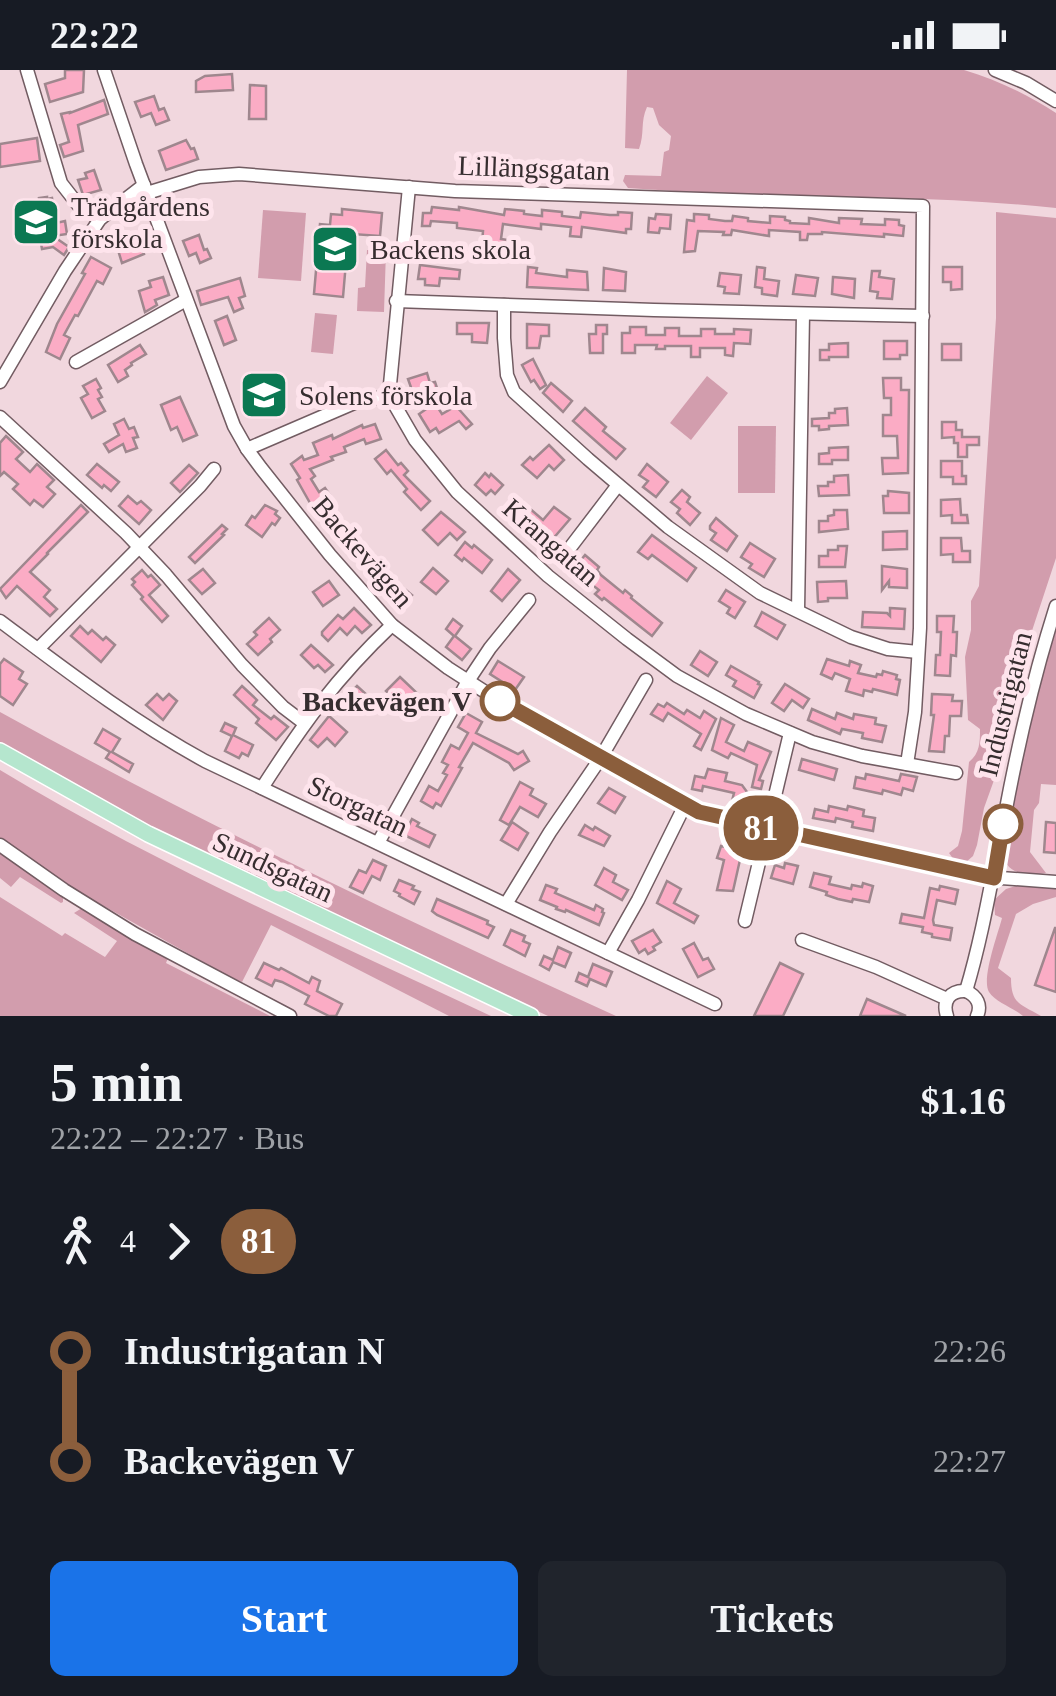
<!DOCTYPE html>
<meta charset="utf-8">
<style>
body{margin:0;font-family:"Times New Roman",serif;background:#20242c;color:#f1f3f6;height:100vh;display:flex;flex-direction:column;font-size:38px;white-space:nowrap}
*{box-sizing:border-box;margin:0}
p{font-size:32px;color:#9ea1a6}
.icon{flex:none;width:55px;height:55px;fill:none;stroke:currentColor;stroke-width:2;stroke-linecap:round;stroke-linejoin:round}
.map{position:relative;height:946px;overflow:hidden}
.drawer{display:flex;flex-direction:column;background:#171b24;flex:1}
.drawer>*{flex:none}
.badge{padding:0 20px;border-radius:32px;font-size:35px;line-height:65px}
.map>.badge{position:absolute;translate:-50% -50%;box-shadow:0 0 0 5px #fff}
.legs{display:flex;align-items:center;gap:15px;height:110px;padding:0 50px;font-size:32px}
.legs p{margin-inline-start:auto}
.overview{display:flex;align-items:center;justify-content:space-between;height:170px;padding:0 50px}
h1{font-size:55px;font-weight:800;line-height:75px}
.action{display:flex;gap:20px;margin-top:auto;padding:20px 50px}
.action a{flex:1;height:115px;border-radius:15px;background:#1a73e8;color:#fff;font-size:40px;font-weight:800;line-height:115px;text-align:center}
.action a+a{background:#20242c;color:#f1f3f6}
ul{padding:0 50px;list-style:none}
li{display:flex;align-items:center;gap:35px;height:110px;font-size:38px}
li i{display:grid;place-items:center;width:15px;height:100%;margin:0 12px;background:currentColor}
li i::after{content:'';width:25px;height:25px;margin:-12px;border:8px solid;border-radius:50%;background:#171b24}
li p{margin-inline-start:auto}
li:first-child i{background:linear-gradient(#0000 50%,currentColor 0)}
li:last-child i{background:linear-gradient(currentColor 50%,#0000 0)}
.status{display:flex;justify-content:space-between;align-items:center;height:70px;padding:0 50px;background:#171b24;direction:ltr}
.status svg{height:28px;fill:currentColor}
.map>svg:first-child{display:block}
</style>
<div class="status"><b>22:22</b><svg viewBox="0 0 49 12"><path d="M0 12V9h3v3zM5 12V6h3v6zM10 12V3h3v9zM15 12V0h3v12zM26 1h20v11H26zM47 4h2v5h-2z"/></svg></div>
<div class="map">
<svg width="1056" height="946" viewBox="0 0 1056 946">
<rect width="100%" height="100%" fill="#f1d7de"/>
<g fill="#d29dad">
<path d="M627 0H964C997 10 1027 24 1056 43V138C914 123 770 129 628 118L623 111 625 105 661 106 664 82 669 80 671 66 659 55 653 38 647 37C640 52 645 63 639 79L625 78Z"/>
<polygon points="263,140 306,143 301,211 258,208"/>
<path d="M996 142 1056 148V488L1024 585 998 699 984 738 977 775 973 786 965 793 954 790 949 783 958 776 962 761 969 692C980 683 980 672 980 659L968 650 965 587 971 560V531L979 516 996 248Z"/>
<polygon points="367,180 386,181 384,242 357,241 358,218 365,217"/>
<polygon points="315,243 337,245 333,284 311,282"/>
<polygon points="707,306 728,323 691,370 670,353"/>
<polygon points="738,356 776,356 775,423 738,423"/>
<path d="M1056 556V715L1041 714 1039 733 1034 740 1030 782 1046 803C1026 807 1003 804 1003 780L1043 597Z"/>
<path d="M0 642C201 753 407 851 616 946H548L136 751 0 672Z"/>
<path d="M0 700C157 795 325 868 491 946H449L271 855 242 912 230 907 77 821 0 768Z"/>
<polygon points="0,783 63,827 63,832 61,833 20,807 11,817 0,808"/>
<path d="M1019 815 1056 817V827L1033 834 1016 844 998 898 1011 908C1011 934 1020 934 1041 946H1023C1014 938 995 932 989 922 981 909 998 864 1002 848L995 845 994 830 1006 819Z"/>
<polygon points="0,827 62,866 65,863 105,887 117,871 74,843 82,838 168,888 166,893 270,946 0,946"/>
</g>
<g fill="#fbacc5" stroke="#9f878e" stroke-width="2.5">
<polygon points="65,0 84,0 83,22 50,32 45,14 65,8"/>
<polygon points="232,4 233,20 196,22 196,11 205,6"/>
<polygon points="250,15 266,16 266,49 249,49"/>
<polygon points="154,26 159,40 164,38 169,50 156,55 151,43 141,47 135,32"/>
<polygon points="104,30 108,44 78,55 83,81 64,87 60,75 69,72 61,44 70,42 70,43"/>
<polygon points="37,68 40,91 0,97 0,74"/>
<polygon points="186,70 191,79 194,78 198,89 166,100 159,81"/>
<polygon points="94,100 101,120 83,125 78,110 87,108 85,103"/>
<polygon points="47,127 47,129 52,128 56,153 65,151 67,164 53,166 69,177 64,185 53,177 42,179 38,157 22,159 20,147 41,143 39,128"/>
<polygon points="432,137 459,140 459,137 504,145 505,139 524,141 524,144 542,146 542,140 562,142 562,146 580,148 581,142 610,145 618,145 618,142 632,143 631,159 626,159 626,163 582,157 581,167 570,166 571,157 541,154 541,159 503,154 501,169 508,170 507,177 482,174 483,161 457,158 457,153 431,151 430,156 422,156 423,143 431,143"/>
<polygon points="342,139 382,143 380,166 353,164 350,193 346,192 343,227 314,224 320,154 330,155 331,144 342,145"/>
<polygon points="656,144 671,145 670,159 660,158 659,163 648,162 649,148 655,149"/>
<polygon points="694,144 709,145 709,149 725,151 732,151 733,146 748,148 748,151 770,153 770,146 785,147 785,150 790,151 790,153 809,154 809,148 839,153 839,148 862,149 861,154 885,155 885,149 899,150 899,155 904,156 903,166 884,164 884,167 822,162 822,164 808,164 807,170 800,170 800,162 769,160 769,166 732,160 731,165 723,165 724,162 698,161 695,181 684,182 687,150 694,151"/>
<polygon points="144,162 149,175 142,178 144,184 122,193 118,180 125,177 123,173"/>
<polygon points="199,165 204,180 207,179 211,188 200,193 196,183 189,186 183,171"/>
<polygon points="91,187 111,198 103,214 97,211 78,246 75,245 64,265 70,268 60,289 46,282 57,254 85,204 82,203"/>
<polygon points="420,195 460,200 459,209 440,208 439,216 425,215 425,209 418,209"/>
<polygon points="528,197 537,198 536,203 567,207 567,200 587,202 588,220 527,217"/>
<polygon points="757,197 765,198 764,209 779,211 777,226 762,224 762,218 755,217"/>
<polygon points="943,197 962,197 962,219 951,220 951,212 943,212"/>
<polygon points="604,198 626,202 625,221 603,220"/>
<polygon points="872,201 880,201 879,207 894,209 892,229 877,228 878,222 870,221"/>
<polygon points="720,203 741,205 739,224 724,223 725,217 718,216"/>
<polygon points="796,205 818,208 815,226 793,224"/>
<polygon points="163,207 169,225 155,230 157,235 145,242 139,221 151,217 149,211"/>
<polygon points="833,207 855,209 854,228 832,224"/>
<polygon points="240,208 245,226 239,228 243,238 234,242 228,227 201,235 197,221"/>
<polygon points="227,246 236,270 224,275 215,251"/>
<polygon points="457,253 489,253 487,273 472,272 472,264 457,264"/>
<polygon points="527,254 549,255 549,266 541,266 539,278 527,278"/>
<polygon points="596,255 607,255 607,264 603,264 603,283 590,283 589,264 596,264"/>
<polygon points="630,257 646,257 646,265 665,265 665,258 679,258 679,266 701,266 701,259 715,259 715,264 734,264 734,259 751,260 750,274 734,273 733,286 725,285 725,278 700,278 700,287 691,287 691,276 665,276 665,279 656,279 657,275 635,275 635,283 622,283 622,263 630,263"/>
<polygon points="884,271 907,271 907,285 900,285 900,289 884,289"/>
<polygon points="848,273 848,287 829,287 829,290 820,290 820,280 829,280 829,274"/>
<rect x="942" y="274" width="19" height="16"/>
<polygon points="140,275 146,284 131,293 132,295 125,300 128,306 118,312 108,295"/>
<polygon points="533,289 546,315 540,319 534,310 531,312 522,295"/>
<polygon points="427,303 430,313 435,312 438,321 420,327 418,321 413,323 408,309"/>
<polygon points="883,308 901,308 901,320 909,320 908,403 883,404 882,388 898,388 897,366 883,366 883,345 891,345 891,328 884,328"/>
<polygon points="96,309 101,318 98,320 102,327 98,329 105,341 92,348 81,328 88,324 83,316"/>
<polygon points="551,313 572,331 563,342 543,323"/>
<polygon points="180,327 197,365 183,371 177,357 171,360 161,335"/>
<polygon points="435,333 442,344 456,336 472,354 466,359 459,351 439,363 436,358 430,362 419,344"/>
<polygon points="585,338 606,357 603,361 625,379 616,389 573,351"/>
<polygon points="847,338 848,355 829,356 829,359 819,360 819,356 812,356 812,349 829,348 829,343 835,343 835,339"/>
<polygon points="124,349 129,359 134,357 138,367 133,368 137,378 126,382 123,374 109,382 104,374 119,365 114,354"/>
<polygon points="942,352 956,352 956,360 962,360 962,367 979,367 979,375 967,375 967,387 958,387 958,373 954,373 954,367 942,368"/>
<polygon points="375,354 381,369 366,374 364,369 344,377 346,382 331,387 333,390 310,399 315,406 311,409 319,422 325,418 330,425 324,428 327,432 314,440 297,410 300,408 291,394 302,386 304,390 318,385 313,373 332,365 333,369 362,355 363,358"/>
<polygon points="6,366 23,382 16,389 30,402 37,394 54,410 47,417 55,424 43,437 34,430 30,435 13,419 18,414 4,402 0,406 0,373"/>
<polygon points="549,375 564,390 554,400 549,395 537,408 522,395 530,387 533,390"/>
<polygon points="848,377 848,390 832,390 832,394 819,394 819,384 829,383 829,378"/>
<polygon points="386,380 398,395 401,393 408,401 404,405 430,431 421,440 404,422 407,419 391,400 387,404 375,389"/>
<polygon points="941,391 962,391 962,406 966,406 966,414 953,414 953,407 941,407"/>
<polygon points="97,394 119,412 111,421 104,415 102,418 87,405"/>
<polygon points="647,394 668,412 656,427 643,417 648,411 639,405"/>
<polygon points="189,395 198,403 180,422 171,413"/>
<polygon points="485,403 489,407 491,404 503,415 495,424 491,420 486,425 475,415"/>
<polygon points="848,405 849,425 819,426 818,416 828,416 828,412 834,412 834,406"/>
<polygon points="682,420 690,427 687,432 700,443 690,455 677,443 680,439 671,432"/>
<polygon points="888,421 909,423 909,443 884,443 883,426 888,426"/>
<polygon points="128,426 137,434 141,431 151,440 139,454 119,436"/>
<polygon points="960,429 961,445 967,445 968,453 952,453 952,445 941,446 941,430"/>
<polygon points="514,432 525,442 528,437 543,450 554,437 570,449 545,478 529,465 534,459 522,449 518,453 505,442"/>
<polygon points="81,435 88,442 47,483 48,484 30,502 50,520 44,527 57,539 50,546 17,516 6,528 0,519"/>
<polygon points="265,435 277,441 275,444 280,448 275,455 272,453 262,467 246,455 252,446 255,448"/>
<polygon points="834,440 847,440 848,459 819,462 819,451 828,451 828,446 834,445"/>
<polygon points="441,442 465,462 457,470 450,463 438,475 423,460"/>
<polygon points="716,448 737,466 727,481 711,470 716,463 710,459 710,456"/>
<polygon points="222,455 227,459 222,464 224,465 195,493 189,487"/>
<polygon points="907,461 907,479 883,480 883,462"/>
<polygon points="652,465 696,498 687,511 652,485 648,489 638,482"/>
<polygon points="941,468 961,468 962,481 970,481 970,492 953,492 953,484 941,485"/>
<polygon points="465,472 472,478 474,475 492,490 482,503 464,488 462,491 455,485"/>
<polygon points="750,473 775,489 764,507 749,498 752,494 741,487"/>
<polygon points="838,476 847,476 845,497 819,497 819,486 828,486 828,480 838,480"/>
<polygon points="585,485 599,497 597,500 601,505 623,523 625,520 632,526 631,528 662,553 652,566 604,528 602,530 595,524 599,520 573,500"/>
<polygon points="882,496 907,499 907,518 889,517 889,511 882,520"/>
<polygon points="433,498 448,511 436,524 421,512"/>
<polygon points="203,499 215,513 202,524 189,510"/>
<polygon points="508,499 520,510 502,531 491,521"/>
<polygon points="142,500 148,507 151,505 160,515 149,525 168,546 162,552 141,529 143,527 132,515 135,512 132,509"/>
<polygon points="379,503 397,520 399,519 404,523 406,520 412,525 401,537 371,511"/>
<polygon points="329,511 339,525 323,536 313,522"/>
<polygon points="846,511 847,528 828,528 828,531 818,532 817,512"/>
<polygon points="726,520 745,532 735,548 727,543 730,538 719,531"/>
<polygon points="354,538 371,555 362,563 355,556 347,565 340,558 328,571 322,565 322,562 338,545 343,549"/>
<polygon points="890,538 905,539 904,559 862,557 863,542 887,543 890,546"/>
<polygon points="762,542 785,555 777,569 755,556"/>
<polygon points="937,546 954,546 953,562 957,562 956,586 951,585 950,606 935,605 936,585 940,585 941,562 937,562"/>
<polygon points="269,548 280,560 270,569 272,572 258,585 247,574 257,565 254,562"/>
<polygon points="453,549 462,556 455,566 471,579 462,590 446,577 454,566 446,559"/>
<polygon points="80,556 88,564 92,560 103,570 106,567 115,575 101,592 71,566"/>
<polygon points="311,575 333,595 325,602 318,595 314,598 301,585"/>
<polygon points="700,581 717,592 708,606 691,595"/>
<polygon points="4,589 23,602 19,609 27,614 13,635 0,626 0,594"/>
<polygon points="827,589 849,596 850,591 861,595 858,603 876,607 877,604 882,605 883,601 897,605 896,609 900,610 897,625 873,619 872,622 864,620 863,626 846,621 850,609 835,603 832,609 821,604"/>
<polygon points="498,591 524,607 515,620 490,604"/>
<polygon points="731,596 759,612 758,614 761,615 754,628 733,616 736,611 726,605"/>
<polygon points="400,607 418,624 406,639 386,621"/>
<polygon points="785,614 809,629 803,638 792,630 784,641 772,633"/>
<polygon points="242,616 257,630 253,635 271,649 274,646 288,657 276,670 256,653 259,649 234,625"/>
<polygon points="357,616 367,625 350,644 339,634"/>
<polygon points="157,624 163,630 169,624 177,631 163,650 146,635"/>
<polygon points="932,624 953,625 952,631 962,631 961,646 950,646 949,666 945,666 944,682 929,681 934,645 931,645"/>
<polygon points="667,633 684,644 687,640 700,648 704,641 716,649 701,680 694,676 701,664 668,643 663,651 651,644 658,634 664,637"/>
<polygon points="812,639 835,649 837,643 853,649 854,644 876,648 875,654 886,656 882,672 862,668 863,663 842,659 840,664 808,650"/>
<polygon points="466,643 482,652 476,663 518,684 523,681 529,691 514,700 509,693 473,673 459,697 462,698 441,736 436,733 433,738 421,731 429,716 438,721 447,705 443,703 448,695 442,692 451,675 459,679 468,663 458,657"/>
<polygon points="329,646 347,662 335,676 327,668 318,677 310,670"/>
<polygon points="721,648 734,655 726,672 744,681 748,672 771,682 759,710 763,711 761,719 752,717 757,695 731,683 728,688 712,680"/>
<polygon points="225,653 236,658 233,665 253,675 248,686 242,683 239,688 225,681 232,666 221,661"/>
<polygon points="103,659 120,669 112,682 133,694 129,702 106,688 110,682 95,673"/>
<polygon points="802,689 837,699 834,710 799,700"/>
<polygon points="708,699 727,703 725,711 742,715 758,737 732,731 734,723 703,716 702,721 692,719 695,706 705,708"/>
<polygon points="866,704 899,711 901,704 917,707 913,721 903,718 901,725 883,720 882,724 854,718 856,707 865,709"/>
<polygon points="520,712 533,719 530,725 546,734 538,747 520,737 509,755 500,750"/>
<polygon points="609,718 625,727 615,743 598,733"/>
<polygon points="829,736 847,740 848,736 864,740 863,746 875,748 873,761 852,757 853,752 836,748 835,752 813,748 815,739 828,742"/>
<polygon points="412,749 419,753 417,756 435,765 429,777 404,765"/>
<polygon points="512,752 528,763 518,780 501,770"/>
<polygon points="1046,752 1056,753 1056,783 1044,782"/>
<polygon points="585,755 593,760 595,757 610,766 604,776 579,765"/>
<polygon points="721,776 742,781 733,821 717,820 724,790 717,788"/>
<polygon points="373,790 386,796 380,810 372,806 363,823 350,817 359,800 366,803"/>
<polygon points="785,793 798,796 793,814 771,808 775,795 784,798"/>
<polygon points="604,798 616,805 613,812 628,820 622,830 595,815"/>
<polygon points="814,803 831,807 829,814 851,819 852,815 862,817 863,813 873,816 869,832 853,829 852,832 838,829 826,825 827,822 810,817"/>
<polygon points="399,810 414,816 412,819 420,822 414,834 399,826 400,824 394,821"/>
<polygon points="667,811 681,819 674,833 698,846 694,853 657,833"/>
<polygon points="546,815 557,819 555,823 594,840 596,835 603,839 602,842 604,843 599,855 566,840 565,842 556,839 557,837 540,830"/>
<polygon points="940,816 958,820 955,834 937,830 933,850 934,855 952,858 950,870 932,867 932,864 922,862 923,857 900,853 902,844 924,848 930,818 939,820"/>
<polygon points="437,829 488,851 487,854 494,857 488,868 437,845 432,841"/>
<polygon points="1055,858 1056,858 1056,922 1035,915"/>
<polygon points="511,860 525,866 523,871 530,874 525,886 504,875"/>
<polygon points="653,860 661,872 653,877 655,880 648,884 645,879 639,883 632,871"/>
<polygon points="694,873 703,890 708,888 714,899 698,907 683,879"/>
<polygon points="558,877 571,883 565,897 553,892 549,900 540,895 544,886 553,890"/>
<polygon points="264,893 279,900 281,898 309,913 312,907 320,911 317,921 342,934 336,946 329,946 305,934 309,926 282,912 275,910 272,916 256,908"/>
<polygon points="780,893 803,904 783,946 754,946"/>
<polygon points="593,894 612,902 606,916 590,909 587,916 576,911 579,903 588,907"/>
<polygon points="867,929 906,946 860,946"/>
</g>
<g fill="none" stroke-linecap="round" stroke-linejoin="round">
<g stroke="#725c62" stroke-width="15">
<g id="minor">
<polyline points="27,0 61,113 79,136 100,149"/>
<polyline points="104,0 136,94 234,356 247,379 261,398 330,485 392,555 448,598 507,636 664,724 699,742 748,755 921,791 987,807 1056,812"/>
<polyline points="995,0 1026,13 1056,31"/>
<polyline points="409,117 389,325 415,370 457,422 548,506 627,569 677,606 746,644 812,672 862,686 956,703"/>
<polyline points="147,123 199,107 239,104 455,121 923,136 920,558 915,642 907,694"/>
<polyline points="396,231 654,240 923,246"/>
<polyline points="504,235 504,268 507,305 514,322 588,389 668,457 760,523 851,567 888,579 918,582"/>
<polyline points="76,292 186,230"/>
<polyline points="0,312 65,201 100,149 144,115"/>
<polyline points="0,347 126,463 166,505 242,595 283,637 304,653"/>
<polyline points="247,379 354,333 389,325"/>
<polyline points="563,487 618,415"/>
<polyline points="798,540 803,244"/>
<path d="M0 551C67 601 132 651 205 691L715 934"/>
<polyline points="38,579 200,416 214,399"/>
<path d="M262 718C303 654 336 608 392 555"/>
<polyline points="378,773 468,611 490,578 529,530"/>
<polyline points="0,775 64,820 135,864 290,946"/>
<polyline points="506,834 550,762 600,689 646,610"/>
<polyline points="745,851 790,663"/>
<polyline points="802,870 876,897 947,929"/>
<polyline points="608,883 638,830 685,735"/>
<path d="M966 921C984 861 993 800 1006 739 1019 670 1035 602 1056 536"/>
<path d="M966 921C977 926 982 935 977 946"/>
<path d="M947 946C942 931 950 920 966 921"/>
</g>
</g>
<g stroke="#fff" stroke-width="18">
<polyline id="major" points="0,681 148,764 531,946"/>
</g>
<use href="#minor" stroke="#fff" stroke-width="12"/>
<use href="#major" stroke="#b5e6ce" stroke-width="15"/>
</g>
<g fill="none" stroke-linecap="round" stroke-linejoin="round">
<g stroke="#fff" stroke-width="22">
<polyline id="line-1" points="500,631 699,742 994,808 1003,754"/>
</g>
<use href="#line-1" stroke="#8b5e3c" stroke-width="15"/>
</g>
<defs>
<g id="school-square" transform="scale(2.5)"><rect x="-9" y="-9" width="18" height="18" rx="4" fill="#0b7852" stroke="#fee4ec"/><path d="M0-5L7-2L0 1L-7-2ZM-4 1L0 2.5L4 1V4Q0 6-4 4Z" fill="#fff"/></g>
</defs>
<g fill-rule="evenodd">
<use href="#school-square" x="36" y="152"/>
<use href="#school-square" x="335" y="179"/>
<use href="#school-square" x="264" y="325"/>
</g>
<g fill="#fff" stroke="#8b5e3c" stroke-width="5">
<circle cx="500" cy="631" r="18"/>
<circle cx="1003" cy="754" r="18"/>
</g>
<g text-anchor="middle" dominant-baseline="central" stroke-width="10" stroke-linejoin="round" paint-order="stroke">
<g font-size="28" fill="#362d2f" stroke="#fee4ec">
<text transform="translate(534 98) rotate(2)">Lillängsgatan</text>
<text transform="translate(551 472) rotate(41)">Krangatan</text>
<text transform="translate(363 482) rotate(49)">Backevägen</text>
<text transform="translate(1005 634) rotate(-76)">Industrigatan</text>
<text transform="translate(358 736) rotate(25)">Storgatan</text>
<text transform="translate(273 797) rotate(25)">Sundsgatan</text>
</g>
<g font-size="28" fill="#362d2f" stroke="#fee4ec" text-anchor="start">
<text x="71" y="136">Trädgårdens<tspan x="71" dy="32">förskola</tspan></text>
<text x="370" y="179">Backens skola</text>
<text x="299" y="325">Solens förskola</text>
</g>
<g font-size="28" font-weight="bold" fill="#362d2f" stroke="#fee4ec" text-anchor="end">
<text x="472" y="631">Backevägen V</text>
</g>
</g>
</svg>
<b class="badge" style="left:761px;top:758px;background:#8b5e3c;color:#fff">81</b>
</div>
<section class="drawer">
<div class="overview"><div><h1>5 min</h1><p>22:22 – 22:27 · Bus</p></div><b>$1.16</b></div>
<div class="legs"><svg class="icon" aria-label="walk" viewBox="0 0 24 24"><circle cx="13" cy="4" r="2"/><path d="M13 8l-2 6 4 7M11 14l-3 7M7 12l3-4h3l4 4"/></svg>4<svg class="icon" aria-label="forward" viewBox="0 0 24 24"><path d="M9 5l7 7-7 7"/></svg><b class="badge" style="background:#8b5e3c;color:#fff">81</b></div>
<ul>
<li><i style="color:#8b5e3c"></i><b>Industrigatan N</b><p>22:26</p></li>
<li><i style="color:#8b5e3c"></i><b>Backevägen V</b><p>22:27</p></li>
</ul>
<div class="action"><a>Start</a><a>Tickets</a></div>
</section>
